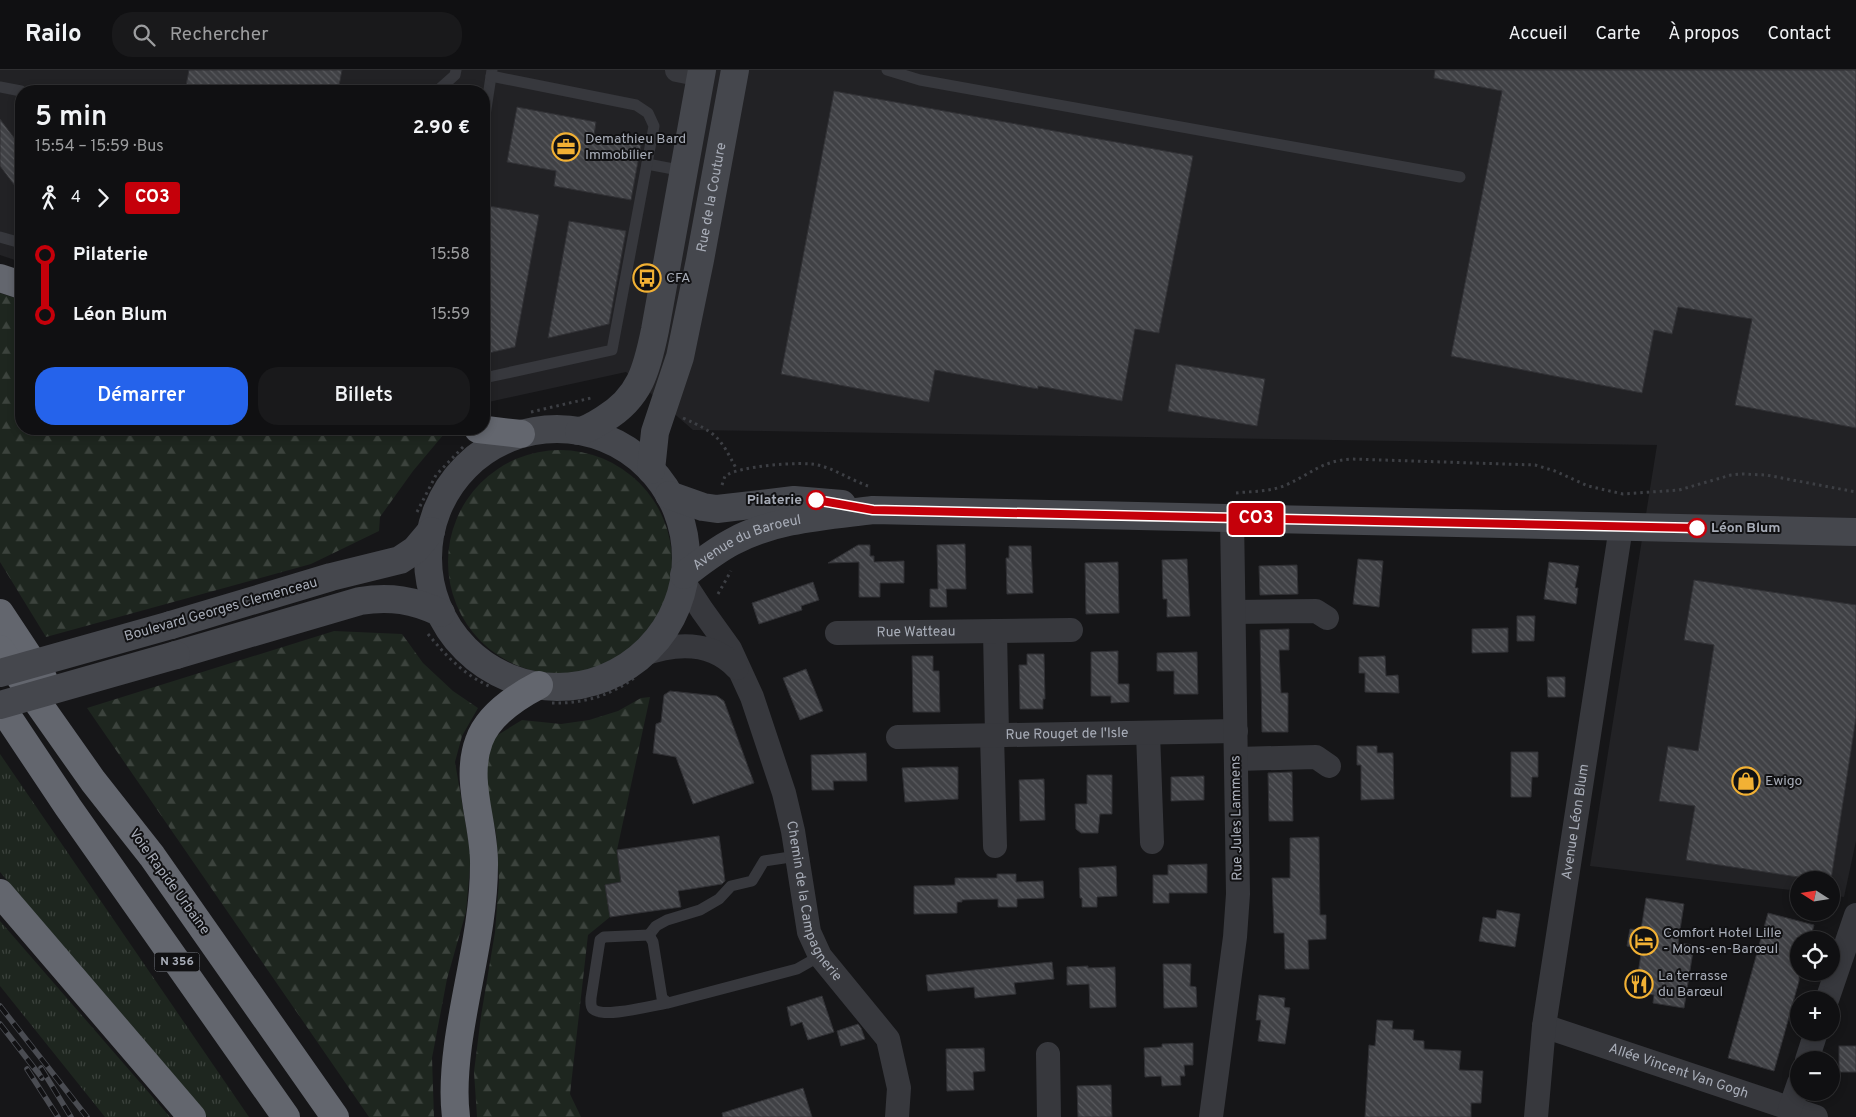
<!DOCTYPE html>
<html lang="fr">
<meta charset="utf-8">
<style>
body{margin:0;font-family:Overpass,sans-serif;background:#19191b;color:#f1f3f6;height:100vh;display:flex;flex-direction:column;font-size:19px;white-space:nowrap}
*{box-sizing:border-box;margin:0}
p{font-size:16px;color:#9c9d9f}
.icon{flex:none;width:28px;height:28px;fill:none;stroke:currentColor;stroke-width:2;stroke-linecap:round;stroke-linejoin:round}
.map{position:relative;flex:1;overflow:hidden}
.panel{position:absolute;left:15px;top:15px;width:475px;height:350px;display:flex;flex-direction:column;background:#101012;border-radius:20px;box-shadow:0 2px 8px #0003,0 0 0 1px #303032}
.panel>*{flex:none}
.badge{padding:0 10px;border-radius:4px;font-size:18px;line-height:32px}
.needle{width:32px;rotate:282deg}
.fabs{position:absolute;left:1790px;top:801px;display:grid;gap:10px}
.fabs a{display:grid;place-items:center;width:50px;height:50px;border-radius:50%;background:#101012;box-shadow:0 2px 8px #0003,0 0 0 1px #303032;font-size:25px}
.map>.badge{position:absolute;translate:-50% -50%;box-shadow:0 0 0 2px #fff}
.legs{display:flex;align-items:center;gap:8px;height:55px;padding:0 20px;font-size:16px}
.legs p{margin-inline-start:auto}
.overview{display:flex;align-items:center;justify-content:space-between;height:85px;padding:0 20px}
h1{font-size:28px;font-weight:600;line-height:38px}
.primary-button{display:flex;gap:10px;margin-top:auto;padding:10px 20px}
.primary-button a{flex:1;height:58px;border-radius:20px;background:#2563eb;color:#fff;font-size:20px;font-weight:600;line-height:58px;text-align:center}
.primary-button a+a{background:#19191b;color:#f1f3f6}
ul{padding:0 20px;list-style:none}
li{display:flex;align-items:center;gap:18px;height:60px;font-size:19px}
li i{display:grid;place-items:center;width:8px;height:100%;margin:0 6px;background:currentColor}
li i::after{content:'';width:12px;height:12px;margin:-6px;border:4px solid;border-radius:50%;background:#101012}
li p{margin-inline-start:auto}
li:first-child i{background:linear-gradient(#0000 50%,currentColor 0)}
li:last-child i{background:linear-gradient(currentColor 50%,#0000 0)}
header{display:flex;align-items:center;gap:30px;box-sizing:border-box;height:70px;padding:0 25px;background:#101012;border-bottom:1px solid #303032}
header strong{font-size:24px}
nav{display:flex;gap:28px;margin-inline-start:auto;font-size:18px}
.search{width:350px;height:45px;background:#19191b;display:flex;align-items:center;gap:12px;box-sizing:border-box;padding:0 18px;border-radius:20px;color:#9c9d9f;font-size:19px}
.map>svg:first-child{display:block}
</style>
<header>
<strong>Railo</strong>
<div class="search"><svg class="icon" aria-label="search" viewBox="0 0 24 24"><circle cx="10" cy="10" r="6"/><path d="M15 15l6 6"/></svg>Rechercher</div>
<nav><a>Accueil</a><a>Carte</a><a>À propos</a><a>Contact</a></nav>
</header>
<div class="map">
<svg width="1856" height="1047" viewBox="0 0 1856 1047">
<defs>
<pattern id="grass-tufts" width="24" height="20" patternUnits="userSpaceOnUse" patternTransform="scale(1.25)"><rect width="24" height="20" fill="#1e261f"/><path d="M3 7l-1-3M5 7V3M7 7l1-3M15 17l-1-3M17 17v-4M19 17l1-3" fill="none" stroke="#3c433d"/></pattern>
<pattern id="forest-firs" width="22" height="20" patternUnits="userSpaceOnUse" patternTransform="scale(1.25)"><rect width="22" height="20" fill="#1e261f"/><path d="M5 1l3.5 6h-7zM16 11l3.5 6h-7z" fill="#3c433d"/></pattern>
<pattern id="building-back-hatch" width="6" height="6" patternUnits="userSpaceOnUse" patternTransform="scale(1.25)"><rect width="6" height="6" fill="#404145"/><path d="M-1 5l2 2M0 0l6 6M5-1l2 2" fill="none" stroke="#595a5e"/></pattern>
</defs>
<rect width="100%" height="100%" fill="#161618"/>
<polygon fill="#222225" points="0,0 1856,0 1856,771 1844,827 1831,825 1831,810 1799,810 1799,821 1590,796 1657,375 693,360 626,302 484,333 484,21 21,21 21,192 0,185"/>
<g fill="url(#grass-tufts)">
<polygon points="0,684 249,1047 207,1047 0,802"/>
<polygon points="0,851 170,1047 105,1047 0,916"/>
</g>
<g fill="url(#forest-firs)">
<polygon points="0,223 21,230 21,359 426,359 444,364 413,401 380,447 379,461 311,494 46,567 0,492"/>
<circle cx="560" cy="492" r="112"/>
<polygon points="334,561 402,564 423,593 453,621 478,638 462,666 455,692 471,785 466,842 447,909 432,988 434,1047 369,1047 87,638"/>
<polygon points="650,627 617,780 621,812 605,815 610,847 588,865 570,1024 581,1047 477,1047 474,1002 481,946 495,862 499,810 496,763 485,713 485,689 496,666 522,650 561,654 589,650 618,641 641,628"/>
</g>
<g fill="url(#building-back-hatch)" stroke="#303034">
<polygon points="189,0 342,0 338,21 185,21"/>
<polygon points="1435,0 1856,0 1856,358 1735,335 1752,249 1678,237 1672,264 1654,260 1642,323 1451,286 1502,21 1434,8"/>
<polygon points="834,21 1193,86 1159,263 1135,259 1122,331 1038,316 1038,319 935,300 929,332 781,304"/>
<polygon points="517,37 596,52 594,66 641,75 631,130 554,116 556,101 507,92"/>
<polygon points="0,49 21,77 21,124 0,96"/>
<polygon points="484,135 539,145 515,277 484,284"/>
<polygon points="569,151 626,161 609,254 548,268"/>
<polygon points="1176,294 1265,309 1257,356 1168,341"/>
<polygon points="965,474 966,519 946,519 947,537 930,537 930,519 938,519 937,475"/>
<polygon points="858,475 870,475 870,486 874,486 874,492 904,491 904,513 880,513 880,527 859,527 859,492 828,493"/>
<polygon points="1009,476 1031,476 1033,523 1007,524 1006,488 1009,488"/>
<polygon points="1187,489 1190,546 1167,547 1167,529 1163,529 1162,490"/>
<polygon points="1358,489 1383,491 1379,537 1353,534"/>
<polygon points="1118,492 1119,543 1086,544 1085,493"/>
<polygon points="1549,492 1579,496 1575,518 1578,518 1576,534 1544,529"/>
<polygon points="1297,495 1298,524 1260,525 1259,496"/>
<polygon points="1694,510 1856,535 1856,648 1831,810 1818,810 1686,790 1695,736 1659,731 1668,676 1698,681 1714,575 1684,570"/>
<polygon points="813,512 819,530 801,536 802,540 759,554 752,533"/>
<polygon points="1517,546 1535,546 1534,571 1517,571"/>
<polygon points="1508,558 1508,582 1472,583 1472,559"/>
<polygon points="1289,559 1289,580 1279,580 1281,623 1288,623 1288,662 1262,662 1260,560"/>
<polygon points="1118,581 1118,614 1129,614 1129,632 1111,633 1111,626 1091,626 1091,582"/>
<polygon points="1197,582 1198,624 1174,624 1174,601 1157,601 1157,583"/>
<polygon points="1027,584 1044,584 1045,629 1043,629 1043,639 1020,639 1019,595 1027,595"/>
<polygon points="912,586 933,586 933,601 939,601 940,642 913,642"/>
<polygon points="1385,586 1386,606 1398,605 1399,623 1365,622 1365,603 1359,603 1359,587"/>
<polygon points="806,599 823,641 800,650 783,608"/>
<polygon points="1547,607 1565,607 1565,627 1548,627"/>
<polygon points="670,621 717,626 724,631 754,713 693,734 676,687 653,683 656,654 661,652 664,625"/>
<polygon points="1357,676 1377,676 1377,683 1393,683 1394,729 1361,730 1361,695 1357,695"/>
<polygon points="1511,682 1538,682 1538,707 1532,707 1531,727 1511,727"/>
<polygon points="866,683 867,711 833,711 834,720 812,720 811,685"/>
<polygon points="929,697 958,697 958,729 905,732 902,698"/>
<polygon points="1292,702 1293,751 1269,751 1268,703"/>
<polygon points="1087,705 1112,705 1112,744 1100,744 1098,763 1081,763 1076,759 1075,734 1087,734"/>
<polygon points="1204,706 1204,730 1171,731 1171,707"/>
<polygon points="1044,709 1045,750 1020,751 1019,710"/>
<polygon points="719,766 725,811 722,814 678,821 681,837 610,847 605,815 621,812 617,780"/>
<polygon points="1319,767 1320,845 1326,845 1326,869 1308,870 1309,899 1285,899 1284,863 1274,863 1272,808 1290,808 1290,768"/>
<polygon points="1207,794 1207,823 1169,823 1169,833 1153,833 1153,805 1168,805 1168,795"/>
<polygon points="1116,796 1117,826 1097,827 1097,837 1082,837 1082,828 1080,828 1079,798"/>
<polygon points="997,804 1016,804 1016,812 1043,811 1044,828 1017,829 1017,837 998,837 998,829 962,830 962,832 957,832 957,843 914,844 914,816 955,815 955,808 997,808"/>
<polygon points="1646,828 1684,834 1678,873 1694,875 1684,938 1653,933 1654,925 1635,922 1642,878 1627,876 1630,859 1641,860"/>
<polygon points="1497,840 1520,844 1515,877 1479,871 1483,847 1496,849"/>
<polygon points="1768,843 1814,855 1810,870 1799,870 1799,911 1774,1001 1728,988"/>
<polygon points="1052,892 1054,909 1014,913 1016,924 975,928 974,917 928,921 926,905"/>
<polygon points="1163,894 1191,894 1190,916 1196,917 1197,937 1164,938"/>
<polygon points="1088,896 1088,898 1115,897 1116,937 1090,938 1089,914 1067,915 1067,897"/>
<polygon points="1259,925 1285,928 1284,937 1290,938 1285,974 1258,971 1261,950 1256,950"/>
<polygon points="822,926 834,962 808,970 802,952 791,956 787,937"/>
<polygon points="1377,950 1393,951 1392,959 1414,960 1413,970 1424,971 1424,979 1461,981 1459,1000 1483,1001 1481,1033 1471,1033 1471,1047 1365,1047 1369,975 1375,976"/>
<polygon points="858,954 861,958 865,969 841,976 837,961"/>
<polygon points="1193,973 1193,995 1184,995 1185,1006 1180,1006 1181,1015 1162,1016 1161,1006 1145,1007 1144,978 1162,977 1162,974"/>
<rect x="1839" y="976" width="17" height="26"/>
<polygon points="984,978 985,1001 973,1002 974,1020 947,1021 946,979"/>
<polygon points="1111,1015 1112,1047 1078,1047 1077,1016"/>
<polygon points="803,1018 812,1047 723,1047 722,1043"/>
</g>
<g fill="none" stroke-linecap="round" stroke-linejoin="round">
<g stroke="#3d3f44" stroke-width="3" stroke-dasharray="2.5 4" stroke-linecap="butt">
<polyline points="531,342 591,328"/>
<path d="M683 348C718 364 719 366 737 400"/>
<path d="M722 415 725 406C739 396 801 391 818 395 835 399 851 410 868 416"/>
<path d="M1236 423C1253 421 1270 422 1286 415 1311 404 1321 391 1351 389L1535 395 1555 401 1588 416 1623 424 1679 420 1731 405 1742 404 1766 405 1856 422"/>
<polyline points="417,442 436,405 464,376"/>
<polyline points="718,524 731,501"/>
<path d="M428 564C446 586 464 605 491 617"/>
<path d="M552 633C584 634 612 625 637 606"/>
</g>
<g stroke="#37383d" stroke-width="11">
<polyline points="887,0 920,10 1460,107"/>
<polyline points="0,17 21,21"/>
<polyline points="437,21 455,5 456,0"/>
<polyline points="484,52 492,0"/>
<polyline points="647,94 684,101"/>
<polyline points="0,167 21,173"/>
<polyline points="484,308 612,280 654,56 648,43 636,35 491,6"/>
<polyline points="649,865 656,856 667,850 700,840 719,829 731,816 752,811 764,791 797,786"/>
<path d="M668 933C653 935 604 949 593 939 590 936 591 932 591 928L600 870 604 867 649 865 653 872 662 928 668 933 797 899 820 886"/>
</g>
<g stroke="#37383d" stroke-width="24">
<polyline points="677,0 702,5"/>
<path id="s1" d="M683 511 702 540 730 579 752 627 784 723 793 761 809 862 820 886 888 969 899 1018 897 1047"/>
<polyline points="1234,542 1316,541 1327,548"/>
<polyline points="995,561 997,665"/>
<path id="s2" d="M837 563 1071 560"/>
<path d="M641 585C674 573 711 570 737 598"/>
<polyline points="1148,663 1152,772"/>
<polyline points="992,665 995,776"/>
<path id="s3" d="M898 667 1236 661"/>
<polyline points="1237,689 1316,687 1329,696"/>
<polyline points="1827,930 1856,845"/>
<path id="s4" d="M1544 956 1816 1047"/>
<polyline points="1048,984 1049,1047"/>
<polyline points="1807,990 1816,962"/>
<polyline points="1790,1039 1799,1013"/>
<polyline points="1211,1047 1235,867 1238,824 1232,448"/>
<path id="s5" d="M1536 1047 1544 956 1621 457"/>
</g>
<g stroke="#45474d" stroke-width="28">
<circle cx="557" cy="488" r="129"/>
<path d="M579 361C589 359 596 354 604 349 640 328 647 299 655 260L702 0"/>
<path id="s6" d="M651 400 655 362 680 287 700 190 735 0"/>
<polyline points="669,425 703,437 717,439 794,430 842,434"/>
<path id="s7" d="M684 505C700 493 715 481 732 472 774 449 826 446 873 440L1856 462"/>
<polyline points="171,555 331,507 400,490 415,480 431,461"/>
<path d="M176 585 360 531C390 526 414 530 441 543"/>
</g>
<g stroke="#63666e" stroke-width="28">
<polyline points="0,208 21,215"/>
<polyline points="478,359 521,364"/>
<polyline points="0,543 43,608"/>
<polyline points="0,579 93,711 152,786 335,1047"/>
<polyline points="0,635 68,737 286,1047"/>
<polyline points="0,823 192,1047"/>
<path d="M456 1047C453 1024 455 998 458 975 466 915 484 855 484 795 485 754 464 711 479 671 488 645 516 627 539 615"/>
</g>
<g stroke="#4a4c52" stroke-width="5.5">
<g id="rail">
<polyline points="0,936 87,1047"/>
<polyline points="0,954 42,1008"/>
<polyline points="41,998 71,1047"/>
<polyline points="27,999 58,1047"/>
</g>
</g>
<use href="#rail" stroke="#111113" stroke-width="4" stroke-dasharray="11" stroke-linecap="butt"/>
<g stroke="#45474d" stroke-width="28">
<polyline points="0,603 171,555"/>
<polyline points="0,635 176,585"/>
</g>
</g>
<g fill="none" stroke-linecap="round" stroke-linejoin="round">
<g stroke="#fff" stroke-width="11">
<polyline id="line-1" points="816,430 873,440 1697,458"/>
</g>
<use href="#line-1" stroke="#c5000a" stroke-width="8"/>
</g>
<defs>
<g id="office-ring" transform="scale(1.4375)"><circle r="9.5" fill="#111113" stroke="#f2b134" stroke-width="1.5"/><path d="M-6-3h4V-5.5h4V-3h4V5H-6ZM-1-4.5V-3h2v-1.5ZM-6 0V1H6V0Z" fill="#f2b134"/></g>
<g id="bus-ring" transform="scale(1.4375)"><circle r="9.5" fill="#111113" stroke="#f2b134" stroke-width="1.5"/><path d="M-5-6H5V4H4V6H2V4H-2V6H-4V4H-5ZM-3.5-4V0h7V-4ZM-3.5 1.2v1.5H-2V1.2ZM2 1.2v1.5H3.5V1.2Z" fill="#f2b134"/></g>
<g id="shop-ring" transform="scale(1.4375)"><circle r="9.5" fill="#111113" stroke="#f2b134" stroke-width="1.5"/><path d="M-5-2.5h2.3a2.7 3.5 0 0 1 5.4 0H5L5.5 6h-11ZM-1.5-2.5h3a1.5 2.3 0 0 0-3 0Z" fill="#f2b134"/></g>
<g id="hotel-ring" transform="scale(1.4375)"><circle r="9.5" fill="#111113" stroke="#f2b134" stroke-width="1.5"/><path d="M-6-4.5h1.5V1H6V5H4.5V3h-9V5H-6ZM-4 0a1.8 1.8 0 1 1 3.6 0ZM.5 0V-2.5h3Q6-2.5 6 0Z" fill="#f2b134"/></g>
<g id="restaurant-ring" transform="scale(1.4375)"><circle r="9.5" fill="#111113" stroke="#f2b134" stroke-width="1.5"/><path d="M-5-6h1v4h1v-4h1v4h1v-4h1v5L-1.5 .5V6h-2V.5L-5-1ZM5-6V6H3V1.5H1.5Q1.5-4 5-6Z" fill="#f2b134"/></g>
</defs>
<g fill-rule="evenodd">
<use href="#office-ring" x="566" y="77"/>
<use href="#bus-ring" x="647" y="208"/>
<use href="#shop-ring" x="1746" y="711"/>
<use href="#hotel-ring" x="1644" y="871"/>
<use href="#restaurant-ring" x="1639" y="914"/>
</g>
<g fill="#fff" stroke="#c5000a" stroke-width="2.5">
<circle cx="816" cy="430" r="9"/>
<circle cx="1697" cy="458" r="9"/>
</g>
<g text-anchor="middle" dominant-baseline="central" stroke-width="4" stroke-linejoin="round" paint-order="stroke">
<rect fill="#111113" stroke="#7b7e86" stroke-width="1" x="154.5" y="882.5" width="45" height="19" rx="4"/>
<g font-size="12" font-weight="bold" fill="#a8adb8">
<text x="177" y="892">N 356</text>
</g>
<g font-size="14" fill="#a8adb8" stroke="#111113" text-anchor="start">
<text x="585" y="69">Demathieu Bard<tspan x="585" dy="16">Immobilier</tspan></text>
<text x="666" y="208">CFA</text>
<text x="1765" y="711">Ewigo</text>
<text x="1663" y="863">Comfort Hotel Lille<tspan x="1663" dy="16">- Mons-en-Barœul</tspan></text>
<text x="1658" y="906">La terrasse<tspan x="1658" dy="16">du Barœul</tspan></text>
</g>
<g font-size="14" fill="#a8adb8" stroke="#111113">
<text stroke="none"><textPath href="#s6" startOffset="280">Rue de la Couture</textPath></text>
<text stroke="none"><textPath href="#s7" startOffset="72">Avenue du Baroeul</textPath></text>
<text transform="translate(221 540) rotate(-16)">Boulevard Georges Clemenceau</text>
<text stroke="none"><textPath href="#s2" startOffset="79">Rue Watteau</textPath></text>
<text stroke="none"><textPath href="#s3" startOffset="169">Rue Rouget de l'Isle</textPath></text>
<text transform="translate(1237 748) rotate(-91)">Rue Jules Lammens</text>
<text stroke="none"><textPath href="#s5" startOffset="298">Avenue Léon Blum</textPath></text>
<text transform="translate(169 812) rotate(54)">Voie Rapide Urbaine</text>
<text stroke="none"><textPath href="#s1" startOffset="350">Chemin de la Campagnerie</textPath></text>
<text stroke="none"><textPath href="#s4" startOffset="142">Allée Vincent Van Gogh</textPath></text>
</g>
<g font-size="14" font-weight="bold" fill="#a8adb8" stroke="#111113" text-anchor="end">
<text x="802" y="430">Pilaterie</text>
<text x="1711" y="458" text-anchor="start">Léon Blum</text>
</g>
</g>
</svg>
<div class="fabs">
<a><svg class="needle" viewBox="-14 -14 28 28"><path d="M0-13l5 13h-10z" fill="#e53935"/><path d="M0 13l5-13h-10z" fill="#9c9d9f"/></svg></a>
<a><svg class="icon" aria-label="locate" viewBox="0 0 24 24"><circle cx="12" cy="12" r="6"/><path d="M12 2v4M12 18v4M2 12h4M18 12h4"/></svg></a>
<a>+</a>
<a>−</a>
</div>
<b class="badge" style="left:1256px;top:449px;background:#c5000a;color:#fff">CO3</b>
<section class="panel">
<div class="overview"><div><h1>5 min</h1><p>15:54 – 15:59 · Bus</p></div><b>2.90 €</b></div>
<div class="legs"><svg class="icon" aria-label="walk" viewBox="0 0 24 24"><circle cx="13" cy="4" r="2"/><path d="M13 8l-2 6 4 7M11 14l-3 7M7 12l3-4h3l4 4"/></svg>4<svg class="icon" aria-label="forward" viewBox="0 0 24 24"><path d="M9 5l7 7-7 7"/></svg><b class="badge" style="background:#c5000a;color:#fff">CO3</b></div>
<ul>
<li><i style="color:#c5000a"></i><b>Pilaterie</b><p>15:58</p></li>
<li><i style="color:#c5000a"></i><b>Léon Blum</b><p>15:59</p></li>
</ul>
<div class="primary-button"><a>Démarrer</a><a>Billets</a></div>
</section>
</div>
